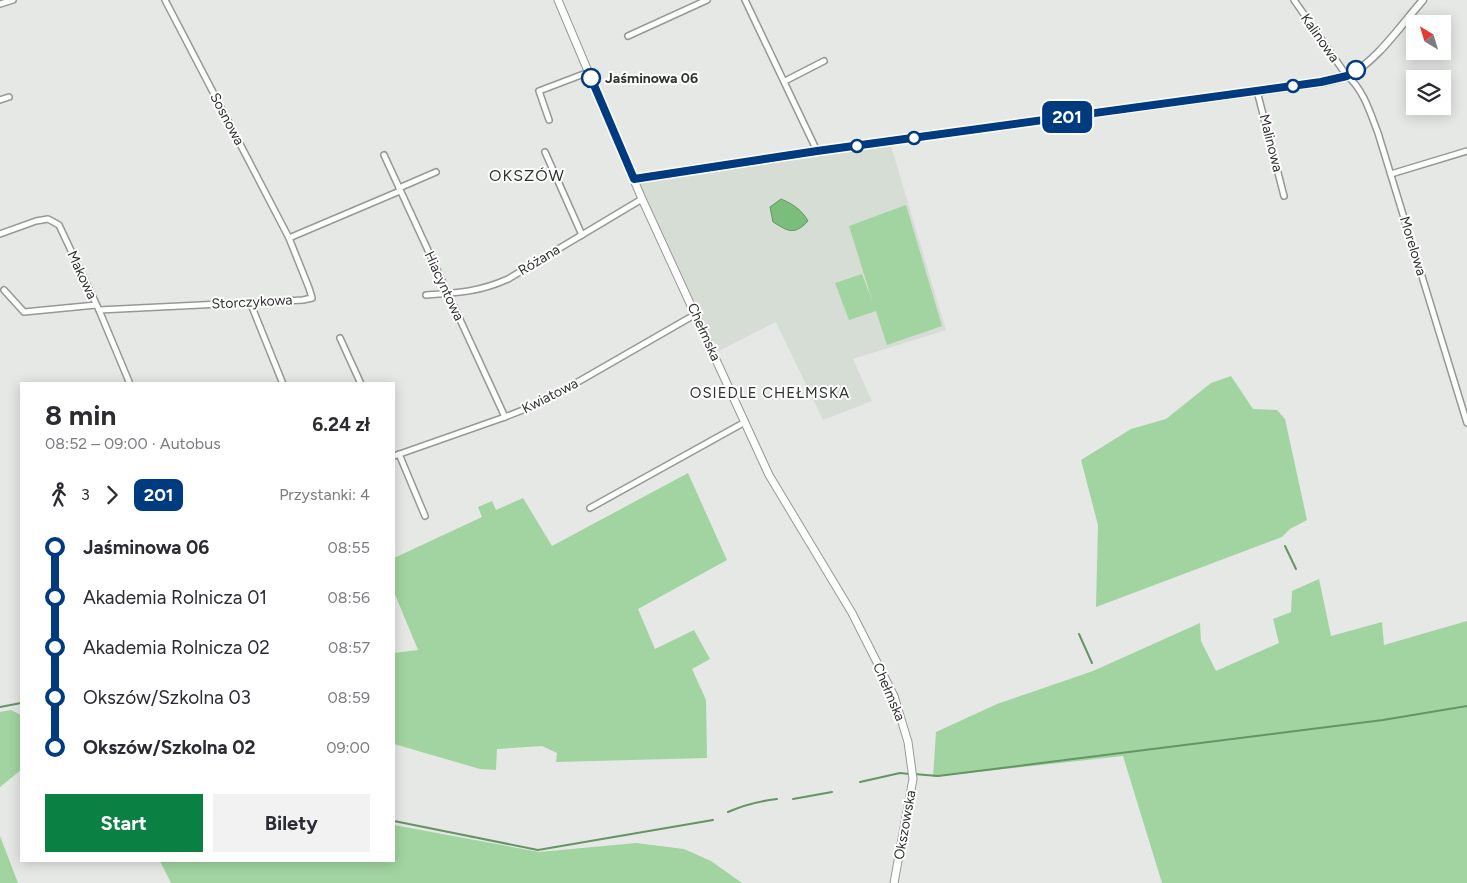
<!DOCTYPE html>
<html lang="pl">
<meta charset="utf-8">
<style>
body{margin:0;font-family:Figtree,sans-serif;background:#f2f2f3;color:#2b2b33;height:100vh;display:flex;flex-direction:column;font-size:19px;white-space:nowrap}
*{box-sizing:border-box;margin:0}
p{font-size:16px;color:#7c7c81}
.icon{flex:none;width:28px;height:28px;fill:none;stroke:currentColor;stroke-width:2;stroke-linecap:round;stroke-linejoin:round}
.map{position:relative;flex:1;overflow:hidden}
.side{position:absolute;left:20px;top:382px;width:375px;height:480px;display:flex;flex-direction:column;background:#fff;border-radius:0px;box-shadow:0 2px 12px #0003}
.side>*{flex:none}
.badge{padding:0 10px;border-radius:8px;font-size:18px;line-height:32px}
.needle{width:32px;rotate:322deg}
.buttons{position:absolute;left:1406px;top:15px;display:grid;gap:10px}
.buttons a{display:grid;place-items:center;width:45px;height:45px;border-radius:0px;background:#fff;box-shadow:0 2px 12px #0003;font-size:25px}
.map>.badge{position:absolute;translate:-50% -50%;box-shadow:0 0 0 2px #fff}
.legs{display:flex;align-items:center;gap:8px;height:55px;padding:0 25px;font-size:16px}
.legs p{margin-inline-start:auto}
.summary{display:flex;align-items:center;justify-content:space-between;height:85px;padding:0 25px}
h1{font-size:28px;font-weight:700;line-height:38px}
.action{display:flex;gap:10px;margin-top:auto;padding:10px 25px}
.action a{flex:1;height:58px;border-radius:0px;background:#0b8043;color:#fff;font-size:20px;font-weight:700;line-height:58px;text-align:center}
.action a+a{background:#f2f2f3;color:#2b2b33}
ul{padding:0 25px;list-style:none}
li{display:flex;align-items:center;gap:18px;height:50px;font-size:19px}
li i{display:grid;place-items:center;width:8px;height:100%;margin:0 6px;background:currentColor}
li i::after{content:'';width:12px;height:12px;margin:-6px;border:4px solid;border-radius:50%;background:#fff}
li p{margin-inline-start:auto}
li:first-child i{background:linear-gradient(#0000 50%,currentColor 0)}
li:last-child i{background:linear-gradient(currentColor 50%,#0000 0)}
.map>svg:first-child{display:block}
</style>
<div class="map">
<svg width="1467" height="883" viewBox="0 0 1467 883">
<rect width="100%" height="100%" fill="#e6e8e6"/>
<polygon fill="#d5ddd5" points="891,146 946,330 853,359 872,401 823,420 776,322 717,352 639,182"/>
<g fill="#a1d4a0">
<polygon points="906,205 942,326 887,345 876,311 849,320 835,283 862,274 873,303 849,226"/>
<polygon points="1231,376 1253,409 1277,410 1285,419 1307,520 1290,529 1282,537 1096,607 1098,525 1081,460 1131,429 1166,419 1211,383"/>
<polygon points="688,473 727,560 638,609 655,649 694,630 710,659 692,669 706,700 707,758 556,762 557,753 542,746 497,749 496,770 480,769 394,744 394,653 418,650 394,592 394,558 482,517 478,507 492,501 496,510 523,498 552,546"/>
<polygon points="1319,579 1331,636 1382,622 1384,645 1467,621 1467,883 1162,883 1123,756 933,777 936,732 997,704 1093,671 1200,623 1201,641 1216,671 1279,643 1273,619 1291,612 1292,591"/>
<polygon points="11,710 21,715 21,770 0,787 0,712"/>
<polygon points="394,825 539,852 636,843 684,849 711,861 742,883 171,883 160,861 394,861"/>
<polygon points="0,836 18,883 0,883"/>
</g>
<path fill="#7bbe7b" stroke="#659465" d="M781 199C793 204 802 210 808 221 794 236 788 231 773 222L770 207Z"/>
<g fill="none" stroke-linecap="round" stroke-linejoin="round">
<g stroke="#659465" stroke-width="2">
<polyline points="1285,546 1296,569"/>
<polyline points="1079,634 1092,663"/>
<polyline points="0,707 21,703"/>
<polyline points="914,774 938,776 1383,720 1467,706"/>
<polyline points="860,782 900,773 909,774"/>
<polyline points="793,799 832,792"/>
<path d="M728 812C744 805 760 801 777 799"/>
<polyline points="394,821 538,850 713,820"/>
</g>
<g stroke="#969896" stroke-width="8">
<g id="minor">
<polyline points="745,0 817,151"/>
<path d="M1294 0 1347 76C1363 88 1371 115 1378 133L1467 423"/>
<polyline points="0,4 13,0"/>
<polyline points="628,36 707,0"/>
<polyline points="785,81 824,61"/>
<polyline points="1257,91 1284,196"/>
<polyline points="0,100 9,97"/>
<polyline points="549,120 539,91 589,72"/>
<polyline points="545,152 582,235"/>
<polyline points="384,155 505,417"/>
<polyline points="1391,174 1467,151"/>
<polyline points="399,188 436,172"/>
<polyline points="0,234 36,221 48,219 59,225 99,310 130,384"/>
<polyline points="289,238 400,191"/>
<polyline points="4,290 24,312 96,305"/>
<path d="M426 295C457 293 479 292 508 279L642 199"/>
<polyline points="250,302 283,384"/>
<polyline points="99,310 303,300 312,298 309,288 289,238 165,0"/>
<polyline points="340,338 361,384"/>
<polyline points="399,454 425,516"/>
<polyline points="394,456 505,417 543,402 696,314"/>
<polyline points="590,508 745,422"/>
</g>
</g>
<g stroke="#969896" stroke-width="9">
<path id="tertiary" d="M634 179 794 154 1321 83C1329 81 1340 79 1348 76 1376 62 1402 24 1423 0"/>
</g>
<g stroke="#969896" stroke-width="9">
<polyline id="secondary" points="558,0 642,199 769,475 852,613 894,696 908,742 913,779 894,883"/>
</g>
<use href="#minor" stroke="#fff" stroke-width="5"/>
<use href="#tertiary" stroke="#fff" stroke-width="6"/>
<use href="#secondary" stroke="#fff" stroke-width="7"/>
</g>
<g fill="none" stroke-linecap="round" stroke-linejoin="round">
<g stroke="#fff" stroke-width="11">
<polyline id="line-1" points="591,78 634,179 817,151 1321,82 1347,76 1356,70"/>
</g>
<use href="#line-1" stroke="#003b80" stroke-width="8"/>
</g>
<g fill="#fff" stroke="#003b80" stroke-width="2.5">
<circle cx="1356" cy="70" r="9"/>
<circle cx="591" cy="78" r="9"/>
<circle cx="1293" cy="86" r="6"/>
<circle cx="914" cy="138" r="6"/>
<circle cx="857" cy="146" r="6"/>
</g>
<g text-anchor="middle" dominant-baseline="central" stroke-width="4" stroke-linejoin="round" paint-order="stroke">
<g font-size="14" fill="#313231" stroke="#fff">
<text transform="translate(1320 38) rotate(55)">Kalinowa</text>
<text transform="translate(227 119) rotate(62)">Sosnowa</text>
<text transform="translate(1271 143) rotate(76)">Malinowa</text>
<text transform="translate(1413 246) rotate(73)">Morelowa</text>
<text transform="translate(539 260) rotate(-31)">Różana</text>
<text transform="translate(82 275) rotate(65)">Makowa</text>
<text transform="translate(444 286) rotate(65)">Hiacyntowa</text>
<text transform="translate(252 302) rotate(-3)">Storczykowa</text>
<text transform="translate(704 332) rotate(66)">Chełmska</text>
<text transform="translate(550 396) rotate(-27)">Kwiatowa</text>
<text transform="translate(889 692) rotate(67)">Chełmska</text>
<text transform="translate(905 825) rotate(-80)">Okszowska</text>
</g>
<g font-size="14" font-weight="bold" fill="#313231" stroke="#fff" text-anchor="start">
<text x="605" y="78">Jaśminowa 06</text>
</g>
<g font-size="15" letter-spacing="1" fill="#313231" stroke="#fff">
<text x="770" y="393">OSIEDLE CHEŁMSKA</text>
</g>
<g font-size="16" letter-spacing="1" fill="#313231" stroke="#fff">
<text x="527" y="175">OKSZÓW</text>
</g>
</g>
</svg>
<div class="buttons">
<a><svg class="needle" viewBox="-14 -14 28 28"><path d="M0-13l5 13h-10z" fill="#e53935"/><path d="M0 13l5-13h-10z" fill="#7c7c81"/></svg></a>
<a><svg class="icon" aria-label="layers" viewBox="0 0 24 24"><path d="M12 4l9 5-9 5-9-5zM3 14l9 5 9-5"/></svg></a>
</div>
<b class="badge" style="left:1067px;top:117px;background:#003b80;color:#fff">201</b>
<section class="side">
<div class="summary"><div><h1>8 min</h1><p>08:52 – 09:00 · Autobus</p></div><b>6.24 zł</b></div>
<div class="legs"><svg class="icon" aria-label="walk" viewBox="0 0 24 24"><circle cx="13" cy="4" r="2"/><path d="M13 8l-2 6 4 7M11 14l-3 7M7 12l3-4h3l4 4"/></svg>3<svg class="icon" aria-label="forward" viewBox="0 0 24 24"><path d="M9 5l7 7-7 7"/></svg><b class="badge" style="background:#003b80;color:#fff">201</b><p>Przystanki: 4</p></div>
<ul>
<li><i style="color:#003b80"></i><b>Jaśminowa 06</b><p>08:55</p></li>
<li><i style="color:#003b80"></i><span>Akademia Rolnicza 01</span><p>08:56</p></li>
<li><i style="color:#003b80"></i><span>Akademia Rolnicza 02</span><p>08:57</p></li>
<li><i style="color:#003b80"></i><span>Okszów/Szkolna 03</span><p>08:59</p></li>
<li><i style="color:#003b80"></i><b>Okszów/Szkolna 02</b><p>09:00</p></li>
</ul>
<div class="action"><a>Start</a><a>Bilety</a></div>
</section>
</div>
